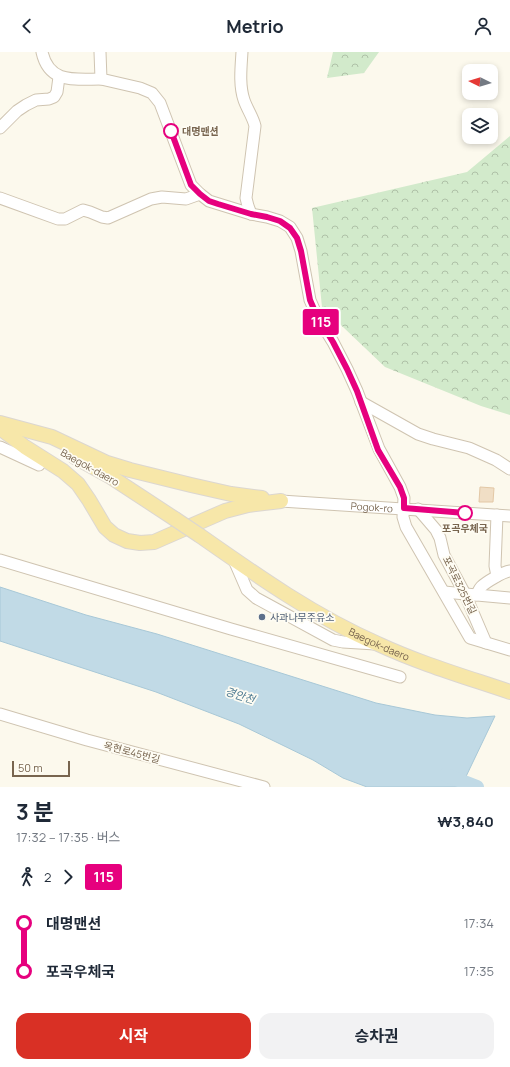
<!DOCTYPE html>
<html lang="ko">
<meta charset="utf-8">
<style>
body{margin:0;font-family:Manrope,"Noto Sans KR",sans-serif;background:#f2f2f3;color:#1f2937;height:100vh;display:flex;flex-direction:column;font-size:15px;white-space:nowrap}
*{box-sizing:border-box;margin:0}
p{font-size:13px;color:#747a83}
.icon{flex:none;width:22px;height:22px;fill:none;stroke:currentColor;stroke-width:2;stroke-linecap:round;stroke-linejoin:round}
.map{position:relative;height:735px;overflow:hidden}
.sheet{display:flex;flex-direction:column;background:#fff;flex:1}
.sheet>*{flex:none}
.badge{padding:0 8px;border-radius:3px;font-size:14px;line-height:26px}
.needle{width:26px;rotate:275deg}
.buttons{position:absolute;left:462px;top:12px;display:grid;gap:8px}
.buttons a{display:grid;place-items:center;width:36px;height:36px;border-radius:8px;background:#fff;box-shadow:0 2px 6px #0003;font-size:20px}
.scale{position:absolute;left:12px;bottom:10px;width:58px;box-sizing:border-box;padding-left:4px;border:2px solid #78654f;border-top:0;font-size:11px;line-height:14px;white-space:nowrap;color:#78654f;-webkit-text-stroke:3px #fefcf3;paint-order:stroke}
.map>.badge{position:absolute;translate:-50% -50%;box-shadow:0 0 0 2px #fff}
.legs{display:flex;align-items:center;gap:6px;height:44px;padding:0 16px;font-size:13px}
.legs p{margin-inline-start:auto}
.head{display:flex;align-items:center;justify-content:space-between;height:68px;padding:0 16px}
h1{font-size:22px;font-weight:700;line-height:30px}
.action{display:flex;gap:8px;margin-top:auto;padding:8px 16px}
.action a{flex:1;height:46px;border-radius:12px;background:#d93025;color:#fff;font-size:16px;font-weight:700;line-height:46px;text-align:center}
.action a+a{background:#f2f2f3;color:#1f2937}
ul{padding:0 16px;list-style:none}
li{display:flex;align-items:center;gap:14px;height:48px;font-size:15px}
li i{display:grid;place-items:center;width:6px;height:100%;margin:0 5px;background:currentColor}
li i::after{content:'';width:10px;height:10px;margin:-5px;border:3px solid;border-radius:50%;background:#fff}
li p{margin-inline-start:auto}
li:first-child i{background:linear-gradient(#0000 50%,currentColor 0)}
li:last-child i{background:linear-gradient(currentColor 50%,#0000 0)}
header{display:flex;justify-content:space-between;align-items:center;height:52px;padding:0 16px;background:#fff;font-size:18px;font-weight:700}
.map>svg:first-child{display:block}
</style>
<header><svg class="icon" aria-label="back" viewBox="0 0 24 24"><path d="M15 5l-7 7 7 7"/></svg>Metrio<svg class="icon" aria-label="person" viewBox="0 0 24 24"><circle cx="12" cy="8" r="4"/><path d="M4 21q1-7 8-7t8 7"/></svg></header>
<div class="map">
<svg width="510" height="735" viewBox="0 0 510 735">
<defs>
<pattern id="forest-crowns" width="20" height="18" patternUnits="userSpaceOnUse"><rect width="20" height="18" fill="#d2eacb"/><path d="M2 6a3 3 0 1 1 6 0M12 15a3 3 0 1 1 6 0" fill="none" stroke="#afc1a7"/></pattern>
</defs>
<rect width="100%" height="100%" fill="#fcf9ed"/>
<g fill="url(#forest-crowns)">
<polygon points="333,0 379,0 364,21 327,26"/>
<polygon points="510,84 510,363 481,354 385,315 322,255 312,156 467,120"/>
</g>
<polygon fill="#c1dae6" stroke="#a8c8d7" points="0,535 86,563 157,582 376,651 435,663 467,666 495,664 461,735 367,735 343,726 313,708 239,672 156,640 0,589"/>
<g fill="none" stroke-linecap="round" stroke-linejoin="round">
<polyline stroke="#c1dae6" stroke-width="14" points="446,723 477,735"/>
</g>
<polygon fill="#f0dec5" stroke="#e3c8a6" points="480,435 494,436 493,450 479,450"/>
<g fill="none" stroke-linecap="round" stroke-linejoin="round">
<g stroke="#cfc4b1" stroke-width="13">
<g id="minor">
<path d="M42 0C49 32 75 27 101 27"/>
<polyline points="100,0 101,27 140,36 152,41 160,51 191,133 200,142 209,149 251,162 267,165 280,169 290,175 297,186 301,199 310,248 317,264 333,290 347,317 357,339 379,397 400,435 404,446 403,465 406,475 470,586 510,598"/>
<path d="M242 0C241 16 239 33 244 48 247 57 253 65 255 74L246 146 248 154 251 162"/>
<polyline points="0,76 17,59 26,53 36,48 49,47 54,45 57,40 59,25"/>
<polyline points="0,146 58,167 65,167 83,158 90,160 102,165 108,166 151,147 162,145 186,147 200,142"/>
<polyline points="361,350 418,382 433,387 469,396 496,408 510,417"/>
<polyline points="0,395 39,413"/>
<path id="s1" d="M281 449 510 464"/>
<polyline points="418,457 436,478 440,486 444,503 465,542 486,591"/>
<polyline points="497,463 495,514 497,524"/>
<polyline points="0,508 231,577 400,625"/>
<polyline points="234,508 247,538 256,546 333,588 343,590 375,592"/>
<polyline points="444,540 510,546"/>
<path d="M476 543C478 541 479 537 481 535 486 530 503 520 510 519"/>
<polyline points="0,662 87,688 264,735"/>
</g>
</g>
<g stroke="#dcd7d1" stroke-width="16">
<g id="major">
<polyline points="0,371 52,385 107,411 130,418 191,433 231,442 262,446"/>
<polyline points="0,376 25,395 63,419 78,432 89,448 105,475 114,483 127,489 140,491 154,490 225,459 248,453 281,449"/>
<polyline points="75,405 111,425 175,467"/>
<path id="s2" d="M199 483C256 523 314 564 378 592 421 612 466 625 510 640"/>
</g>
</g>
<use href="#minor" stroke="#fff" stroke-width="11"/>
<use href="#major" stroke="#f7e7a9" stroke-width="14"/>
<g stroke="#dcd7d1" stroke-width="16" stroke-linecap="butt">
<polyline id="major-bridge" points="175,467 199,483"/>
</g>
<use href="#major-bridge" stroke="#f7e7a9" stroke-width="14"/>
</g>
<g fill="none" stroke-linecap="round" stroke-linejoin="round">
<g stroke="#fff" stroke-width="9">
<polyline id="line-1" points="171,79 191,133 200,142 209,149 218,152 251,162 267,165 280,169 290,176 297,186 301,199 310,248 317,264 333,290 347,317 357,339 378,398 400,435 404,446 404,456 465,461"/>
</g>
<use href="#line-1" stroke="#e6007e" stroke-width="6"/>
</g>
<g fill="#fff" stroke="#e6007e" stroke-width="2">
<circle cx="171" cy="79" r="7"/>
<circle cx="465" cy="461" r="7"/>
</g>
<circle fill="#5c6f8a" stroke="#fefcf3" stroke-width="1.5" cx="262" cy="565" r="4"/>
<g text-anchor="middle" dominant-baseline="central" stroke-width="3.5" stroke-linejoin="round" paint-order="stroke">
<g font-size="10" font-weight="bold" fill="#78654f" stroke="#fefcf3" text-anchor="start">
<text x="182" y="79">대명맨션</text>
<text x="465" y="476" text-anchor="middle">포곡우체국</text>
</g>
<g font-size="10" fill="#78654f" stroke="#fefcf3">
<text transform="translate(90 415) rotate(29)">Baegok-daero</text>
<text stroke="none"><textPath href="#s1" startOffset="91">Pogok-ro</textPath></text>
<text transform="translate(460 533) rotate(64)">포곡로325번길</text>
<text stroke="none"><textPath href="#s2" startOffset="211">Baegok-daero</textPath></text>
<text transform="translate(132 700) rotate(15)">옥현로45번길</text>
</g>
<g font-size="10" fill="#4e5e75" stroke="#fefcf3" text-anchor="start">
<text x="270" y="565">사과나무주유소</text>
</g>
<g font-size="11" font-style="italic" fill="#4c7991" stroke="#fefcf3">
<text transform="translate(240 643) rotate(18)">경안천</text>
</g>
</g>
</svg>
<div class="buttons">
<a><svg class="needle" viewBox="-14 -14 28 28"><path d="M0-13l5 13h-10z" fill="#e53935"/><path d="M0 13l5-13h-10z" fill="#747a83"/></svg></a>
<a><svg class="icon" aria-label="layers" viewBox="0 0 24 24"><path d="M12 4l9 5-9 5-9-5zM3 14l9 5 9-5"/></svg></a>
</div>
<div class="scale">50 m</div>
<b class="badge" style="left:321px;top:270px;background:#e6007e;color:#fff">115</b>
</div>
<section class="sheet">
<div class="head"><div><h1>3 분</h1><p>17:32 – 17:35 · 버스</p></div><b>₩3,840</b></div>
<div class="legs"><svg class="icon" aria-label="walk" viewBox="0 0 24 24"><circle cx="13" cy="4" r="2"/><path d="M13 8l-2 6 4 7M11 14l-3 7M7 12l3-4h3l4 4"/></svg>2<svg class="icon" aria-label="forward" viewBox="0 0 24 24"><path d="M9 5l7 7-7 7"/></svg><b class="badge" style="background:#e6007e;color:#fff">115</b></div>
<ul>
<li><i style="color:#e6007e"></i><b>대명맨션</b><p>17:34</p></li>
<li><i style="color:#e6007e"></i><b>포곡우체국</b><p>17:35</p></li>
</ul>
<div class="action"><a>시작</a><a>승차권</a></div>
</section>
